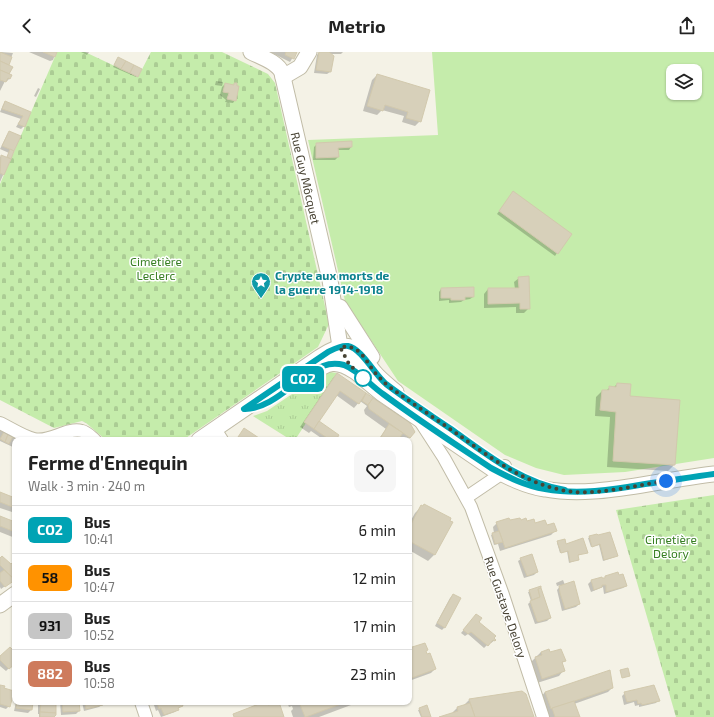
<!DOCTYPE html>
<meta charset="utf-8">
<style>
body{margin:0;font-family:"Exo 2",sans-serif;background:#f6f6f6;color:#222;height:100vh;display:flex;flex-direction:column;font-size:15px;white-space:nowrap}
*{box-sizing:border-box;margin:0}
p{font-size:13px;color:#767676}
.icon{flex:none;width:22px;height:22px;fill:none;stroke:currentColor;stroke-width:2;stroke-linecap:round;stroke-linejoin:round}
.map{position:relative;flex:1;overflow:hidden}
.details{position:absolute;left:12px;top:385px;width:400px;height:268px;display:flex;flex-direction:column;background:#fff;border-radius:8px;box-shadow:0 1px 3px #0004}
.details>*{flex:none}
.badge{padding:0 8px;border-radius:6px;font-size:14px;line-height:26px}
.tools{position:absolute;left:666px;top:12px;display:grid;gap:8px}
.tools a{display:grid;place-items:center;width:36px;height:36px;border-radius:8px;background:#fff;box-shadow:0 1px 3px #0004;font-size:20px}
.you{position:absolute;width:20px;height:20px;margin:-10px;border:3px solid #fff;border-radius:50%;background:#1a73e8;box-shadow:0 0 0 6px #1a73e833}
.map>.badge{position:absolute;translate:-50% -50%;box-shadow:0 0 0 2px #fff}
.round{display:grid;place-items:center;flex:none;width:42px;height:42px;border-radius:8px;background:#f6f6f6}
.overview{display:flex;align-items:center;justify-content:space-between;height:68px;padding:0 16px}
h1{font-size:19px;font-weight:700;line-height:30px}
ul{padding:0;list-style:none}
li{display:flex;align-items:center;gap:12px;height:48px;padding:0 16px;border-top:1px solid #e0e0e0}
li div{flex:1}
li b{display:block;font-size:15px}
li em{font-style:normal}
li .badge{min-width:44px;font-weight:700;text-align:center}
header{display:flex;justify-content:space-between;align-items:center;height:52px;padding:0 16px;background:#fff;font-size:18px;font-weight:700}
.map>svg:first-child{display:block}
</style>
<header><svg class="icon" aria-label="back" viewBox="0 0 24 24"><path d="M15 5l-7 7 7 7"/></svg>Metrio<svg class="icon" aria-label="share" viewBox="0 0 24 24"><path d="M12 15V3M7 8l5-5 5 5M5 13v7h14v-7"/></svg></header>
<div class="map">
<svg width="714" height="665" viewBox="0 0 714 665">
<defs>
<pattern id="grass-tufts" width="24" height="20" patternUnits="userSpaceOnUse"><rect width="24" height="20" fill="#c5ecab"/><path d="M3 7l-1-3M5 7V3M7 7l1-3M15 17l-1-3M17 17v-4M19 17l1-3" fill="none" stroke="#abcc94"/></pattern>
<pattern id="cemetery-stones" width="16" height="16" patternUnits="userSpaceOnUse"><rect width="16" height="16" fill="#c5ecab"/><path d="M2 7V4a2 2 0 0 1 4 0v3zM10 15v-3a2 2 0 0 1 4 0v3z" fill="#abcc94"/></pattern>
</defs>
<rect width="100%" height="100%" fill="#f4f2e6"/>
<polygon fill="url(#grass-tufts)" points="330,320 337,321 304,370 306,371 295,388 291,388 253,364 267,359 323,321"/>
<g fill="url(#cemetery-stones)">
<polygon points="57,0 85,0 138,25 151,0 222,0 268,22 275,31 329,272 318,295 183,388 106,388 86,371 82,369 54,376 0,348 0,132"/>
<polygon points="714,443 714,665 676,665 616,458"/>
</g>
<path fill="#c5ecab" fill-rule="evenodd" d="M432 0H714V406L625 420 564 423 536 416 505 403 398 329 345 249 308 88 438 83ZM673 19H695V41H673Z"/>
<g fill="#0003">
<polygon points="0,0 13,1 8,13 10,26 7,29 5,29 0,39"/>
<polygon points="29,0 56,0 53,8 50,9"/>
<polygon points="81,0 89,0 87,3"/>
<polygon points="270,0 296,0 290,10"/>
<polygon points="319,0 343,0 341,2 330,2 330,20 327,22 314,21 317,3"/>
<polygon points="117,7 137,24 136,25 113,15"/>
<polygon points="377,23 420,69 415,74 402,70 404,64 382,58 377,63 363,59 372,28"/>
<polygon points="216,29 223,30 222,34 215,33"/>
<polygon points="225,32 233,34 235,32 235,48 233,51 225,50 226,48 220,43 222,35"/>
<polygon points="38,36 40,37 36,45 34,44"/>
<polygon points="5,50 30,60 24,74 21,77 16,75 21,67 0,60 3,53"/>
<polygon points="10,80 20,84 0,130 0,105 1,104 6,106 9,101 0,97 7,83"/>
<polygon points="317,92 351,95 349,98 337,98 338,105 335,108 313,108 314,95"/>
<polygon points="511,143 557,201 555,204 497,162"/>
<polygon points="519,226 529,256 524,261 516,261 516,255 484,256 484,242 488,237 515,237 514,230"/>
<polygon points="441,237 473,245 470,247 464,248 461,250 449,251 449,248 439,249 439,240"/>
<polygon points="337,322 372,346 409,385 407,388 402,388 399,385 397,388 378,388 386,377 365,362 364,358 367,354 360,349 354,356 336,343 318,370 335,388 324,388 311,379 309,381 300,375 333,326"/>
<polygon points="617,332 629,345 674,413 668,419 607,415 610,365 595,364 596,345 602,339 606,339 610,335 614,335"/>
<polygon points="0,377 24,388 15,388 15,396 0,389"/>
<polygon points="0,441 15,447 15,461 0,456"/>
<polygon points="421,455 451,470 434,503 428,509 409,498 409,472 415,461"/>
<polygon points="0,465 15,471 15,486 0,480"/>
<polygon points="520,469 546,474 556,478 551,483 500,499 498,492 494,493 491,483 494,481 493,475 497,471"/>
<polygon points="596,483 616,504 615,505 603,509 599,493 591,495 588,486"/>
<polygon points="558,490 565,493 586,500 577,504 577,508 569,511 567,499 560,501 557,491"/>
<polygon points="521,507 537,520 534,523 524,526 518,509"/>
<polygon points="0,508 11,513 15,512 15,527 1,537 0,535"/>
<polygon points="606,525 626,534 623,536 604,542 603,535 591,540 588,532 591,529 601,526 604,527"/>
<polygon points="563,528 565,533 579,552 576,555 562,559 557,538 561,533 557,534 556,531"/>
<polygon points="537,537 550,566 547,569 535,572 528,552 531,549 528,540"/>
<polygon points="453,543 460,546 444,576 442,578 435,574 450,546"/>
<polygon points="474,566 495,588 491,591 490,590 484,596 468,582 465,584 461,581"/>
<polygon points="15,591 15,598 12,594"/>
<polygon points="409,598 425,600 435,617 431,621 409,629"/>
<polygon points="541,600 549,601 565,608 561,612 563,619 559,624 537,631 531,610"/>
<polygon points="15,602 15,612 13,612 6,619 0,614 0,605"/>
<polygon points="0,634 3,637 9,654 6,657 0,655"/>
<polygon points="612,636 608,640 574,652 578,665 548,665 541,645 545,640"/>
<polygon points="625,641 658,648 656,651 639,655 639,653 635,654 634,650 624,653 622,644"/>
<polygon points="469,648 532,665 442,665 453,661 453,660 457,656 463,654"/>
<polygon points="16,650 32,650 31,658 28,661 14,659"/>
<polygon points="38,650 55,650 52,665 39,665 39,662 38,662"/>
<polygon points="60,650 78,650 79,659 76,662 61,663"/>
<polygon points="82,650 101,650 102,652 99,655 84,659"/>
<polygon points="153,650 180,650 181,654 175,660 161,665 158,658 156,659"/>
<polygon points="287,650 354,650 351,653 319,665 293,665 291,659 293,657 292,654 289,655"/>
<polygon points="426,655 430,665 421,665 418,658"/>
</g>
<g fill="#d7d0ba" stroke="#d2c9ad">
<polygon points="0,0 12,5 9,13 0,9"/>
<polygon points="43,0 57,0 55,5"/>
<polygon points="286,0 297,0 294,7 285,3"/>
<polygon points="319,0 329,0 334,4 331,20 316,18"/>
<polygon points="118,5 126,9 121,17 114,13"/>
<polygon points="0,9 13,15 9,22 0,18"/>
<polygon points="126,9 134,13 130,21 121,17"/>
<polygon points="134,13 142,17 138,25 130,21"/>
<polygon points="0,18 12,23 10,27 8,26 6,30 0,28"/>
<polygon points="377,22 430,38 421,70 406,66 408,60 385,53 383,59 367,54"/>
<polygon points="225,31 234,33 234,31 237,31 237,34 239,34 236,49 227,47 229,41 223,40"/>
<polygon points="5,49 31,60 25,75 18,72 23,64 2,57"/>
<polygon points="9,79 21,84 14,99 2,94"/>
<polygon points="352,89 352,95 338,96 339,105 316,106 316,91"/>
<polygon points="10,97 14,99 11,107 7,105"/>
<polygon points="1,103 11,107 4,123 0,121"/>
<polygon points="513,139 572,182 558,202 499,159"/>
<polygon points="529,224 530,257 520,257 520,251 488,252 488,236 519,236 518,225"/>
<polygon points="474,235 474,245 465,245 465,248 451,248 451,246 441,246 441,236"/>
<polygon points="337,321 366,341 359,352 340,339 314,377 304,370"/>
<polygon points="617,331 631,332 630,344 680,348 675,413 613,409 616,360 600,358 602,338 609,338 609,334 616,335"/>
<polygon points="366,341 373,346 368,353 362,349"/>
<polygon points="373,346 410,371 415,380 410,386 369,357 368,353"/>
<polygon points="319,369 339,383 336,388 330,388 314,377"/>
<polygon points="389,372 403,381 398,388 379,388"/>
<polygon points="244,376 262,388 236,388"/>
<polygon points="5,378 9,380 5,390 0,387"/>
<polygon points="9,380 14,382 9,392 5,390"/>
<polygon points="0,440 15,446 15,456 0,450"/>
<polygon points="424,452 451,466 450,469 453,470 435,503 409,489 409,476 421,453 423,454"/>
<polygon points="0,464 15,470 15,480 0,474"/>
<polygon points="509,466 510,468 520,466 521,468 526,466 527,469 534,467 535,471 545,468 547,473 554,471 557,479 505,496 496,470"/>
<polygon points="499,479 503,490 495,492 492,481"/>
<polygon points="610,480 618,504 604,508 600,492 592,495 589,484 597,482 598,483"/>
<polygon points="583,486 588,501 578,503 579,508 570,510 568,499 561,501 557,489 565,487 566,492"/>
<polygon points="532,502 538,520 527,524 520,506"/>
<polygon points="2,504 11,512 13,510 15,511 15,528 0,513 0,506"/>
<polygon points="4,518 15,528 5,535 0,529 0,521"/>
<polygon points="618,520 619,523 623,522 627,534 606,540 606,533 602,533 602,535 594,538 591,528 602,525 602,526 605,526 605,524"/>
<polygon points="574,529 580,552 565,557 560,541 559,534"/>
<polygon points="541,534 541,536 538,537 540,545 532,548 529,538"/>
<polygon points="541,536 551,566 538,570 537,569 530,549 540,545 538,537"/>
<polygon points="453,542 461,546 445,576 437,571"/>
<polygon points="476,562 482,566 479,570 496,584 494,586 496,588 495,589 493,588 488,594 471,580 468,582 463,578"/>
<polygon points="425,591 428,598 426,599 427,602 430,601 436,617 409,627 409,596"/>
<polygon points="10,595 15,600 15,612 9,617 0,608 0,604"/>
<polygon points="549,597 550,600 561,597 566,609 562,610 565,619 542,627 535,605 542,603 541,600"/>
<polygon points="628,616 630,624 622,626 620,618"/>
<polygon points="610,618 613,636 551,657 545,640"/>
<polygon points="0,633 5,634 4,636 14,639 10,655 0,652"/>
<polygon points="654,633 660,649 642,653 641,651 638,652 637,648 627,650 624,640"/>
<polygon points="522,639 526,642 534,665 475,665 469,647"/>
<polygon points="574,649 580,665 555,665 552,656"/>
<polygon points="17,650 33,650 32,658 16,656"/>
<polygon points="41,650 56,650 56,661 40,660"/>
<polygon points="62,650 79,650 80,659 63,660"/>
<polygon points="85,650 102,650 103,653 86,657"/>
<polygon points="160,650 181,650 183,654 178,656 179,658 164,663 161,656 159,657 157,651"/>
<polygon points="264,650 267,650 268,653 279,650 284,665 234,665 233,662"/>
<polygon points="299,650 346,650 306,665 305,665"/>
<polygon points="470,651 475,665 439,665 458,659 457,655"/>
<polygon points="427,653 431,665 422,665 419,656"/>
<polygon points="40,660 56,661 56,663 54,665 40,665"/>
</g>
<g fill="none" stroke-linecap="round" stroke-linejoin="round">
<g stroke="#c1bca7" stroke-width="14">
<g id="minor">
<polyline points="420,369 444,406 471,455 503,543 543,665"/>
<path d="M0 371C11 376 22 384 34 387 50 391 66 375 82 379 87 380 91 385 95 388"/>
<polyline points="215,377 222,388"/>
<polyline points="467,445 501,422 505,414"/>
<polyline points="141,650 146,665"/>
</g>
</g>
<g stroke="#c1bca7" stroke-width="17">
<g id="tertiary">
<path d="M251 0C261 5 278 10 282 21L330 228 340 295 345 306 357 321 381 341 491 416C508 425 525 434 545 437 577 443 610 438 642 433 666 429 690 425 714 422"/>
<polyline points="283,25 300,15 309,0"/>
<polyline points="340,255 372,305"/>
<path d="M311 322C328 310 336 307 354 319"/>
<path d="M199 388 320 305C353 284 355 296 375 321 381 328 389 334 396 340"/>
<polyline points="0,553 15,542"/>
</g>
</g>
<use href="#minor" stroke="#fff" stroke-width="12"/>
<use href="#tertiary" stroke="#fff" stroke-width="15"/>
</g>
<g fill="none" stroke-linecap="round" stroke-linejoin="round">
<g stroke="#fff" stroke-width="9">
<path id="line" d="M565 438C522 431 486 402 451 377 429 362 407 348 386 332 375 323 361 296 348 294 341 293 334 297 328 300L244 357C273 358 298 324 323 314 331 311 336 311 344 313 359 319 370 333 383 342 418 368 455 392 491 416 508 425 525 434 545 437 578 443 612 438 645 432 668 429 691 425 714 422"/>
</g>
<use href="#line" stroke="#00a3b4" stroke-width="6"/>
<path stroke="#484334" stroke-width="4" stroke-dasharray="0 7.2" d="M363 326 349 312 340 295C361 292 365 309 376 322 381 327 385 332 391 336 412 351 434 366 456 381 491 406 530 436 575 440 601 442 639 433 666 429"/>
</g>
<defs>
<g id="sight-pin" transform="scale(1)"><path d="M0 17L-7.5 6A9.5 9.5 0 1 1 7.5 6Z" fill="#0f9aa8" stroke="#fff"/><path d="M0-6L1.8-2.2L6-1.7L2.9 1.2L3.7 5.4L0 3.3L-3.7 5.4L-2.9 1.2L-6-1.7L-1.8-2.2Z" fill="#fff"/></g>
</defs>
<g fill-rule="evenodd">
<use href="#sight-pin" x="261" y="230"/>
</g>
<circle fill="#fff" stroke="#00a3b4" stroke-width="2" cx="363" cy="326" r="8"/>
<g text-anchor="middle" dominant-baseline="central" stroke-width="3" stroke-linejoin="round" paint-order="stroke">
<g font-size="12" fill="#484334" stroke="#fff">
<text transform="translate(306 126) rotate(77)">Rue Guy Môcquet</text>
<text transform="translate(506 555) rotate(71)">Rue Gustave Delory</text>
</g>
<g font-size="12" fill="#377f22" stroke="#fff">
<text x="156" y="209">Cimetière<tspan x="156" dy="14">Leclerc</tspan></text>
<text x="671" y="487">Cimetière<tspan x="671" dy="14">Delory</tspan></text>
</g>
<g font-size="12" font-weight="bold" fill="#0d838f" stroke="#fff" text-anchor="start">
<text x="275" y="223">Crypte aux morts de<tspan x="275" dy="14">la guerre 1914-1918</tspan></text>
</g>
</g>
</svg>
<div class="tools">
<a><svg class="icon" aria-label="layers" viewBox="0 0 24 24"><path d="M12 4l9 5-9 5-9-5zM3 14l9 5 9-5"/></svg></a>
</div>
<div class="you" style="left:666px;top:429px"></div>
<b class="badge" style="left:303px;top:327px;background:#00a3b4;color:#fff">CO2</b>
<section class="details">
<div class="overview"><div><h1>Ferme d'Ennequin</h1><p>Walk · 3 min · 240 m</p></div><a class="round"><svg class="icon" aria-label="heart" viewBox="0 0 24 24"><path d="M12 20l-8-8c-3-5 5-10 8-4 3-6 11-1 8 4z"/></svg></a></div>
<ul>
<li><span class="badge" style="background:#00a3b4;color:#fff">CO2</span><div><b>Bus</b><p>10:41</p></div><em>6 min</em></li>
<li><span class="badge" style="background:#ff9200;color:#111">58</span><div><b>Bus</b><p>10:47</p></div><em>12 min</em></li>
<li><span class="badge" style="background:#c6c6c6;color:#111">931</span><div><b>Bus</b><p>10:52</p></div><em>17 min</em></li>
<li><span class="badge" style="background:#ce7b5c;color:#fff">882</span><div><b>Bus</b><p>10:58</p></div><em>23 min</em></li>
</ul>
</section>
</div>
